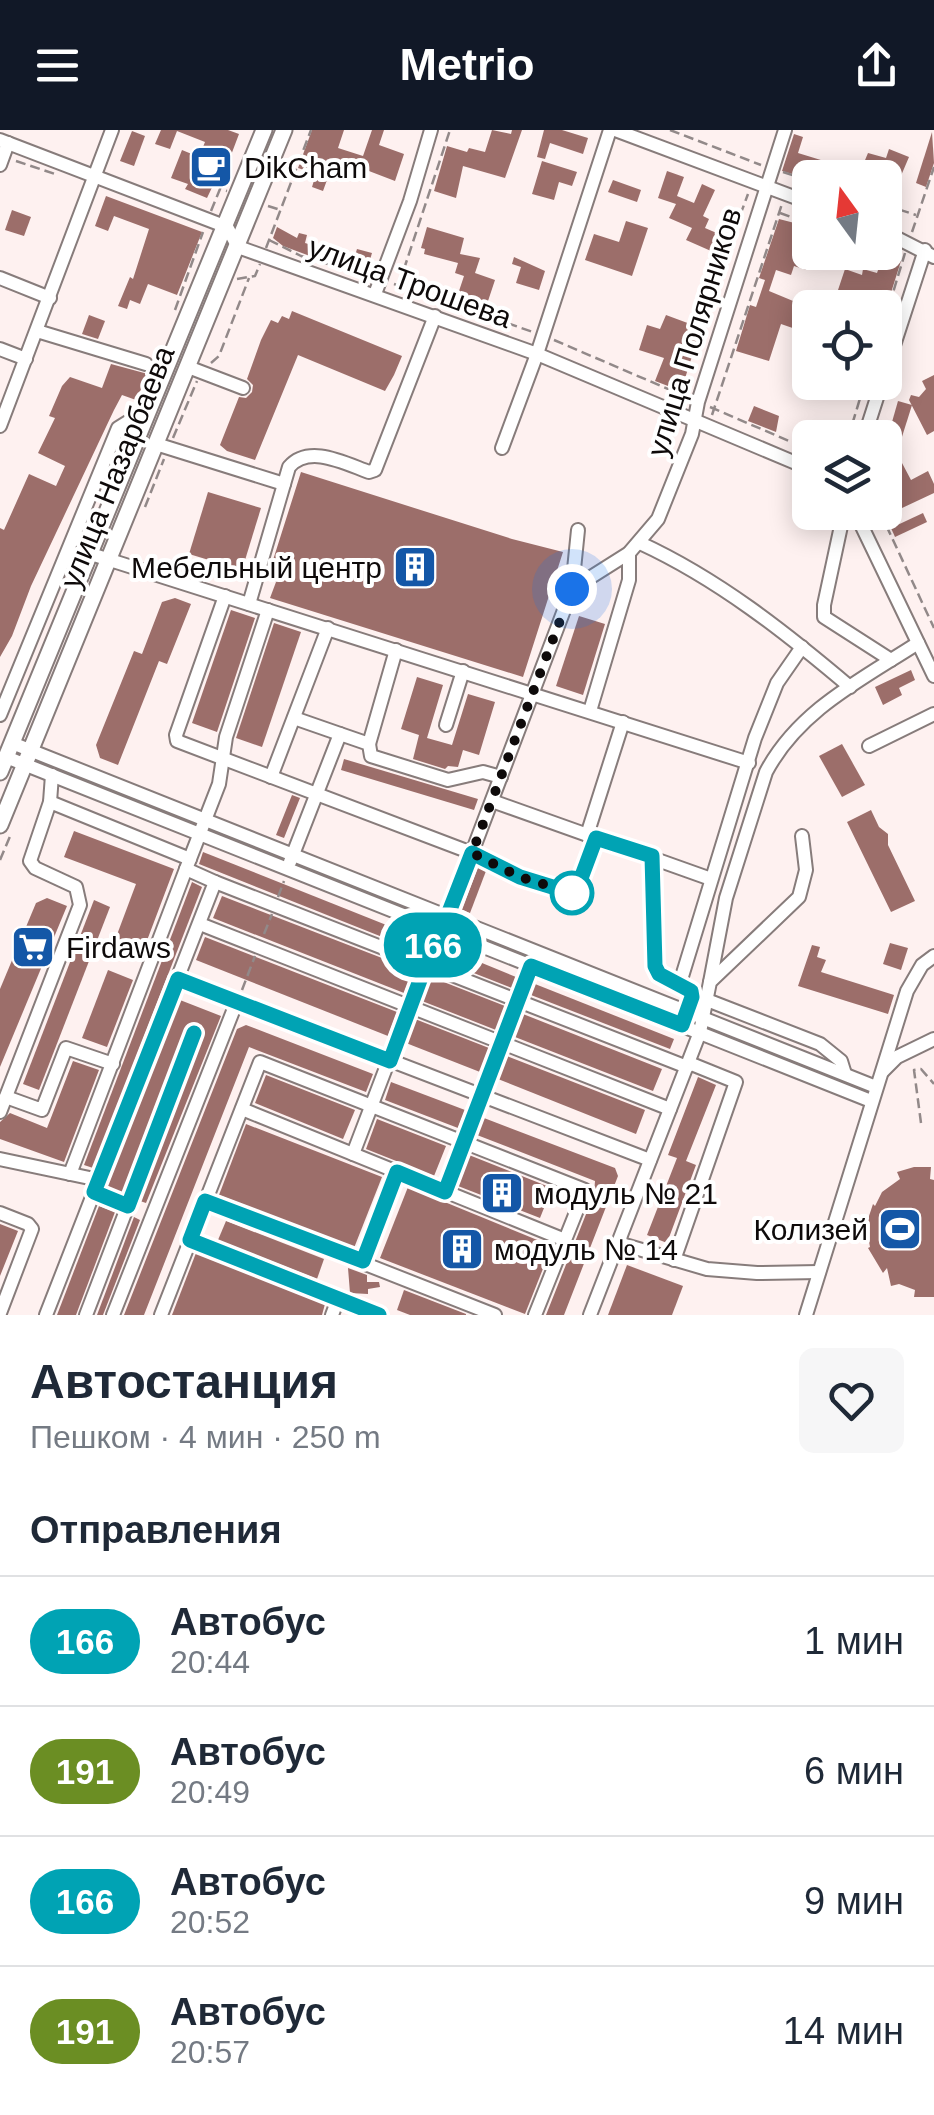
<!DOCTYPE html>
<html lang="ru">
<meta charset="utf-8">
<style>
body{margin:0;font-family:Helvetica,sans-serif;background:#f6f6f7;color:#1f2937;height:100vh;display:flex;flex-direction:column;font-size:38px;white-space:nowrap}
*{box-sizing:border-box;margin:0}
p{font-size:32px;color:#747a83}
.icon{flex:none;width:55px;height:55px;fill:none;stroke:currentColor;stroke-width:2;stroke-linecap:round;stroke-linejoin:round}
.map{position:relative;height:1185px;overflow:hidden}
.details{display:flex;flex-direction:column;background:#fff;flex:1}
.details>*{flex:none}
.badge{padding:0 20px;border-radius:32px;font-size:35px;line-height:65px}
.needle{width:65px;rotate:345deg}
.buttons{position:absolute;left:792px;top:30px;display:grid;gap:20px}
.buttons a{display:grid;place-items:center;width:110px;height:110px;border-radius:15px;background:#fff;box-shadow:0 5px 25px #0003;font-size:50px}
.you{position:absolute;width:50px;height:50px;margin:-25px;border:8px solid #fff;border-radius:50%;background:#1a73e8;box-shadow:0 0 0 15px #1a73e833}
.map>.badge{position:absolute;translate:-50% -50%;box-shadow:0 0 0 5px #fff}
h2{padding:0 30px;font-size:38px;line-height:90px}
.round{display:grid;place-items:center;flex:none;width:105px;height:105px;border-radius:15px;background:#f6f6f7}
.headline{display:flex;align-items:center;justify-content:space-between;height:170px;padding:0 30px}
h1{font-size:48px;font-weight:600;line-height:75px}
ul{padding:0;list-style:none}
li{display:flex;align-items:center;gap:30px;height:130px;padding:0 30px;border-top:2px solid #e0e1e3}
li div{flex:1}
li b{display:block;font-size:38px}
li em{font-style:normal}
li .badge{min-width:110px;font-weight:700;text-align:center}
header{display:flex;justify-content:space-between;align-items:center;height:130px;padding:0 30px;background:#111827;color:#fff;font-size:45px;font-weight:600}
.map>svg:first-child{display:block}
</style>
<header><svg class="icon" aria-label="menu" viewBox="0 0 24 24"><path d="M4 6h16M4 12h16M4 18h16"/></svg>Metrio<svg class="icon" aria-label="share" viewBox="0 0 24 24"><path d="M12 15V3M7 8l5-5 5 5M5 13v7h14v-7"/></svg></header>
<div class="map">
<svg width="934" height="1185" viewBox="0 0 934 1185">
<rect width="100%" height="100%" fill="#fef1f0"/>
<g fill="#9c6e6a">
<polygon points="161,0 228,0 239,4 222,49 217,47 207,68 185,59 188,54 171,48 182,20 199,27 205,12 177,1 170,19 155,14"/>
<polygon points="312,0 344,0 338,18 363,26 372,0 384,0 379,15 404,24 395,51 335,28 323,61 312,57 316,44 298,38"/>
<polygon points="492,0 511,4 512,0 522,0 505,48 463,36 456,68 434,61 447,16 467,22 469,18 485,22"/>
<polygon points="544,0 562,0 588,8 583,24 550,13 545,29 537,27"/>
<polygon points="132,1 145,6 134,36 120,31"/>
<polygon points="932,2 934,33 926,57 916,53"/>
<polygon points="794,4 803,7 798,23 860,42 868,23 886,28 889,19 909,27 886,81 888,52 885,48 834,48 808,40 806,48 782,41"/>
<polygon points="542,31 577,42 572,56 559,52 554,70 532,64"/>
<polygon points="667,41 684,47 677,66 694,73 702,54 715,60 703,86 709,89 705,98 719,104 711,121 686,110 692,98 669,88 676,74 658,68"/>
<polygon points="613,50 641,60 637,72 608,62"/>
<polygon points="106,66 202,102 177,165 148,154 140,174 130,170 127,179 118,176 130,147 133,149 149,99 114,86 108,101 95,96"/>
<polygon points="12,80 31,87 24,106 5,100"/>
<polygon points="779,89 810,97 812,122 806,140 794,136 791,145 776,140 769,161 810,178 810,204 781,194 769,231 736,221 750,175 756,177 765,150 759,148"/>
<polygon points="626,91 648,98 632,146 585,130 594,104 619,112"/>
<polygon points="277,97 297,108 299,103 307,105 305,113 322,118 318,129 283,116 273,108"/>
<polygon points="427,97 464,108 460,124 480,128 475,143 495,150 484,183 455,173 464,146 455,143 458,133 424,124 425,119 421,118"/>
<polygon points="357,119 372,123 366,143 351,138"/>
<polygon points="883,125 901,131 889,169 859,160 854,178 844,178 848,166 837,163 845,139 862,145 863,139 877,143"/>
<polygon points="514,127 545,141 539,160 516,153 521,137 512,134"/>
<polygon points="292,181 402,226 394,245 385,261 298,225 255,330 227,321 220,315 239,267 246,268 252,262 253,255 247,249 261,210 271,190 278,193 282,186 289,189"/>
<polygon points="89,185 105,191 98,209 82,204"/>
<polygon points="666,185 701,198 681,261 655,251 664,228 639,220 647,195 660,199"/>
<polygon points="111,234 148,244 136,270 122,265 114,280 31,456 12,506 0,527 0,398 4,400 29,344 56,356 65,336 38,323 55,288 49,286 62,256 70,247 102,258"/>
<polygon points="934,245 934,301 927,305 909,270 911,265 919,267 926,259 922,251"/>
<polygon points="898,271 912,275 901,310 888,306"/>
<polygon points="754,276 779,286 776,302 748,291"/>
<polygon points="902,333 911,350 928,341 934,354 934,363 885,386 885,342"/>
<polygon points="301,342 512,409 563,422 523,547 270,468 276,452 267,449"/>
<polygon points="208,362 261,378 242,440 189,424"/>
<polygon points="923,383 927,392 895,407 891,398"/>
<polygon points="175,468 191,474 167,534 159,531 118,635 100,628 96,615 134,521 142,524 162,472"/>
<polygon points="231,480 255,488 217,602 192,593"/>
<polygon points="579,486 605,494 583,565 556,556"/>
<polygon points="274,493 301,502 262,617 236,608"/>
<polygon points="911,540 915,550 899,558 902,565 883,575 875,557"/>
<polygon points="417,547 443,555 427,608 452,615 468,564 495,572 479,625 463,620 458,637 448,636 445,639 413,629 419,605 401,599"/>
<polygon points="842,614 865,655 842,667 819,626"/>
<polygon points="344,629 478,669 474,680 341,640"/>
<polygon points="292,665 300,668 284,708 276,705"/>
<polygon points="871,680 879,697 888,704 888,715 915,771 891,782 847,692"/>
<polygon points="74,701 174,739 140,829 112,818 136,754 64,727"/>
<polygon points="203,722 424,810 420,822 199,734"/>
<polygon points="478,737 486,741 470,783 462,780"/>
<polygon points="192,752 202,757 93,1038 84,1035"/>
<polygon points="222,766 413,840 404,863 213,788"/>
<polygon points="47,768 67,776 0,937 0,859 36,773"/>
<polygon points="94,770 110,777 39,960 23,954"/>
<polygon points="205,807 397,882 388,906 196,830"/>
<polygon points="890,813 908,818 901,840 883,834"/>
<polygon points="812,815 820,817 817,827 826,830 821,842 894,865 888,884 798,856"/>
<polygon points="443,817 516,847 512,858 438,829"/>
<polygon points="108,840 133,850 107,917 82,908"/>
<polygon points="431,847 505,876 496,900 422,871"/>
<polygon points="535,854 674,909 670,919 531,865"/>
<polygon points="180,870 221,886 146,1073 140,1071 203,907 198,894 192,893 185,899 122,1063 107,1056"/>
<polygon points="523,884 662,939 653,961 515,907"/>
<polygon points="415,889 489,918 480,942 406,913"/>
<polygon points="246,895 373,944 366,962 249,917 144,1185 124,1185 237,899"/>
<polygon points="507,926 645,980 636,1004 498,949"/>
<polygon points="73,931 99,940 64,1032 0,1009 0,992 10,983 47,998"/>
<polygon points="266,945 355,980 343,1009 255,973"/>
<polygon points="698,947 716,955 686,1031 696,1035 667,1113 647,1105 677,1028 668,1025"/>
<polygon points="391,952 465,980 458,998 385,970"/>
<polygon points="484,988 615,1038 618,1046 564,1185 546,1185 594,1064 595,1051 477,1005"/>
<polygon points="377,989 446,1016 434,1046 366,1019"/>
<polygon points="246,994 382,1047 354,1118 219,1065"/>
<polygon points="469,1025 552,1058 540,1088 458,1056"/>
<polygon points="914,1037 931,1037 930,1049 934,1050 934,1167 914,1167 915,1160 899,1154 891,1156 887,1138 883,1143 868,1118 870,1117 866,1095 873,1074 875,1076 882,1062 900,1049 897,1042"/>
<polygon points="408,1057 552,1116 525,1184 380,1128"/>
<polygon points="99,1076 115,1082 76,1185 57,1185"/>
<polygon points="134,1087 140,1090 103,1185 97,1185"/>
<polygon points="226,1091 324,1129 317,1149 218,1110"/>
<polygon points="0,1094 18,1101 0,1146"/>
<polygon points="196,1123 325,1174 322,1185 172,1185"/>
<polygon points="627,1135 683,1156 672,1185 608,1185"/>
<polygon points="348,1138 367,1145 367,1152 379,1152 380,1157 368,1159 368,1164 350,1163"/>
<polygon points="404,1160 466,1184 466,1185 410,1185 397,1180"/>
</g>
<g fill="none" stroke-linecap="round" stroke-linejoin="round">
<g stroke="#877c7b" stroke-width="16">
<g id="minor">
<polyline points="615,0 810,73"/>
<polyline points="0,10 227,97 238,117 537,224 810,339"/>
<polyline points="0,35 8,13"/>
<polyline points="885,102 934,127"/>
<polyline points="0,148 50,168"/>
<polyline points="375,164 410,71 431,0"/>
<polyline points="37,201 146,234"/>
<polyline points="0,219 26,229"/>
<polyline points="188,237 243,258"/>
<polyline points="885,243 925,120"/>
<polyline points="0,296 112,0"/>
<polyline points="864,308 882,252"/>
<polyline points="156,314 284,354"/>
<polyline points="502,318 537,224 610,0"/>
<polyline points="844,382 824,475 824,487 891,530"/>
<polyline points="855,382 934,546"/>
<path d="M640 413C718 449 785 502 850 557"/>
<polyline points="91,424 749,633"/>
<polyline points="572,459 578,400"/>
<polyline points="225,466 176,605 177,611 472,723 520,747 569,762 577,759 596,708"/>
<path d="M249 474 289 337C309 314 344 333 369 342L375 340 435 186"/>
<polyline points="590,581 629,450 629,423"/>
<polyline points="0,585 118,298 150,278"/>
<polyline points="294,588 340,604"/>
<polyline points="446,595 463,541"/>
<polyline points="12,613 876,957"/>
<polyline points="369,614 396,520"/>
<polyline points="869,616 934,584"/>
<polyline points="6,627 871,971"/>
<polyline points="271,647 328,498"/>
<polyline points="492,671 711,749"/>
<polyline points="50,672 190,729"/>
<polyline points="587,705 623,592"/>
<polyline points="652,725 655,836 659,843 680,853"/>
<polyline points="290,732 340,604 369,614 371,626 448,650 483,642 501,647"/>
<polyline points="215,752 687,937"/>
<polyline points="446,791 572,459 629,423 658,389 692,304 698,272 785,0"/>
<polyline points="200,794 670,979"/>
<polyline points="178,849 650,1030"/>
<path d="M710 852 726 768 766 642C799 580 861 550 918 513"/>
<polyline points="707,870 820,914 841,931 845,944"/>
<polyline points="685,888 691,861 680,853 755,608 777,553 802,517"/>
<polyline points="883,941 897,927 934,909"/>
<polyline points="6,967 42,980 66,918 113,934"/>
<polyline points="242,979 565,1110"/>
<polyline points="0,982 80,775 76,757 35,738 30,731 50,672 52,645"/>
<polyline points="353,1024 439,799"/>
<polyline points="0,1029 99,1050"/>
<polyline points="70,1044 186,739"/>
<polyline points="445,1061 531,836"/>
<polyline points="94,1062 128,1076"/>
<polyline points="205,1071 495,1185"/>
<polyline points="0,1083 28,1094 32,1099 0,1183"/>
<polyline points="190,1110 379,1185"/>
<polyline points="618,1113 707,1139 757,1143 819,1142"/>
<polyline points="674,1130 736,952 689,933"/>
<polyline points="363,1131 397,1042"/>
<polyline points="46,1185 215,752 186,739 219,654 226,607 268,480"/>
<polyline points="86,1185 194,903"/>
<polyline points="113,1185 237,871"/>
<polyline points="161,1185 260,932 585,1060 535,1185"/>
<polyline points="332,1185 338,1169"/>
<polyline points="590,1185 700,902 710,852 799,767 806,740 802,706"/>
<polyline points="806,1185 907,861 922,835 934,826"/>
</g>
</g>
<g stroke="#877c7b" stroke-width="19">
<g id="major">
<polyline points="0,642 264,0"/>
<polyline points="0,695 284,0"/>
</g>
</g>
<g stroke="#928989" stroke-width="2.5" stroke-dasharray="10 5" stroke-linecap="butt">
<polyline points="670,0 761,35"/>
<polyline points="16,31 55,44"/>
<polyline points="783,42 810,51"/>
<polyline points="885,75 916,85"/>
<polyline points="268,76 281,80"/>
<polyline points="211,81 220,59 227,61"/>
<polyline points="780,83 810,94"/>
<polyline points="735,99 748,64"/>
<polyline points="912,102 934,37"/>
<polyline points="269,110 301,126 372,147"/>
<polyline points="266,118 311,0"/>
<polyline points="237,149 255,146 260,134"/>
<polyline points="394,154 533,202"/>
<polyline points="399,154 450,0"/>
<polyline points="175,180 203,102"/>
<polyline points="885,189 905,123"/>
<polyline points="554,210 689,268"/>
<polyline points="211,233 219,226 249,148"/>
<polyline points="710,277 810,320"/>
<polyline points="712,285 782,74"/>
<polyline points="173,308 197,251"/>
<polyline points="848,308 865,252"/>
<polyline points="145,377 164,329"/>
<polyline points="880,382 934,498"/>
<polyline points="0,730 11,704"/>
<polyline points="278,767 284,751"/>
<polyline points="264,804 272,784"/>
<polyline points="242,860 255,826"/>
<polyline points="921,993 914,940 921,939 934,954"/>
</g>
<use href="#minor" stroke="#fff" stroke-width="12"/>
<use href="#major" stroke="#fff" stroke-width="15"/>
</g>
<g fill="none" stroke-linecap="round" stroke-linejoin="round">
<g stroke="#fff" stroke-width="22">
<polyline id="line" points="194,903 128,1076 94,1062 178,849 390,931 439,799 442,800 472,723 520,747 572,763 577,759 596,708 652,726 655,836 659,844 691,861 692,867 682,895 531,836 445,1062 397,1042 363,1131 205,1071 190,1110 379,1185"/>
</g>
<use href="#line" stroke="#00a3b4" stroke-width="15"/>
<polyline stroke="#0e0a0a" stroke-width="10" stroke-dasharray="0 18" points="572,459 472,723 520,747 572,763"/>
</g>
<defs>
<g id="cafe-square" transform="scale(2.25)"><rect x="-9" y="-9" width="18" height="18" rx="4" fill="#1457a7" stroke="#fff"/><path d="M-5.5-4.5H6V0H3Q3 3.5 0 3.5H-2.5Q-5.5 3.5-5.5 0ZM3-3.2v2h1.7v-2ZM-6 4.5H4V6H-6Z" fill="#fff"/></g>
<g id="building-square" transform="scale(2.25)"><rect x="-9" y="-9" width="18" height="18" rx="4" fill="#1457a7" stroke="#fff"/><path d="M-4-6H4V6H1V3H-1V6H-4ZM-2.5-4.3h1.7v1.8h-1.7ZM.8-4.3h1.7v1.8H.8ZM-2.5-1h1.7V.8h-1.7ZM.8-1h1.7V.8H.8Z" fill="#fff"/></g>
<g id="supermarket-square" transform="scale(2.25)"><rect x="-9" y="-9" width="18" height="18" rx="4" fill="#1457a7" stroke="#fff"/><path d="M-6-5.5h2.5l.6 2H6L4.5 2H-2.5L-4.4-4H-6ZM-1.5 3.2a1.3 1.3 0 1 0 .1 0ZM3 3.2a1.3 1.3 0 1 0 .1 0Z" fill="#fff"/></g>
<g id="stadium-square" transform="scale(2.25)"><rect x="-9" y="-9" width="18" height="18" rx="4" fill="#1457a7" stroke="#fff"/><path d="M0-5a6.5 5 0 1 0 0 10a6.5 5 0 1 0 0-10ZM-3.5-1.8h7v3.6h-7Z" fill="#fff"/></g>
</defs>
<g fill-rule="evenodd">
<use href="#cafe-square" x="211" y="37"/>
<use href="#building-square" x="415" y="437"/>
<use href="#supermarket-square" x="33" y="817"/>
<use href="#building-square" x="502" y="1063"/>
<use href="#stadium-square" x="900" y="1099"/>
<use href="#building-square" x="462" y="1119"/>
</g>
<circle fill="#fff" stroke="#00a3b4" stroke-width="5" cx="572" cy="763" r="20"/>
<g text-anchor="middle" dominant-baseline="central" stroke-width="8" stroke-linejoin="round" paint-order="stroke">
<g font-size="30" fill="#0e0a0a" stroke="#fff" text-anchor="start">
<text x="244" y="37">DikCham</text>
<text x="382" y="437" text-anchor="end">Мебельный центр</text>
<text x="66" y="817">Firdaws</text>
<text x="534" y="1063">модуль № 21</text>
<text x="868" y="1099" text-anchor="end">Колизей</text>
<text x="494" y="1119">модуль № 14</text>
</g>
<g font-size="30" fill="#0e0a0a" stroke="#fff">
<text transform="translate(410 152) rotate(20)">улица Трошева</text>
<text transform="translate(694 202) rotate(-73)">улица Полярников</text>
<text transform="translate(117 337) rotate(-68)">улица Назарбаева</text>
</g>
</g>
</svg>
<div class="buttons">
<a><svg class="needle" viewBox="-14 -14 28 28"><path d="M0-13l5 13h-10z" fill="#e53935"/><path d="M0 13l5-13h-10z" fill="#747a83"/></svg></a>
<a><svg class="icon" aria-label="locate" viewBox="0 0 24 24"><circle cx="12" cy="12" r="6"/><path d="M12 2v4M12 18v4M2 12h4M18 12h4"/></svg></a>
<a><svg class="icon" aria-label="layers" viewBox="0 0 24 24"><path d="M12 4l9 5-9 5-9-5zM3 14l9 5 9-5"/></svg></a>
</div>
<div class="you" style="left:572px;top:459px"></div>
<b class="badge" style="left:433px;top:815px;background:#00a3b4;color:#fff">166</b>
</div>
<section class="details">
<div class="headline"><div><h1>Автостанция</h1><p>Пешком · 4 мин · 250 m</p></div><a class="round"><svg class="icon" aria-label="heart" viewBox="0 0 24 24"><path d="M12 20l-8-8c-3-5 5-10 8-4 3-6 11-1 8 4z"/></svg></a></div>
<h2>Отправления</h2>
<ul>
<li><span class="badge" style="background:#00a3b4;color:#fff">166</span><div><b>Автобус</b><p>20:44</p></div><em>1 мин</em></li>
<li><span class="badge" style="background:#6b8e23;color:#fff">191</span><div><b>Автобус</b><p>20:49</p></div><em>6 мин</em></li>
<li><span class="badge" style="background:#00a3b4;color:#fff">166</span><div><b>Автобус</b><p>20:52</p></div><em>9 мин</em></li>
<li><span class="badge" style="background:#6b8e23;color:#fff">191</span><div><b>Автобус</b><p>20:57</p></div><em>14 мин</em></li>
</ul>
</section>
